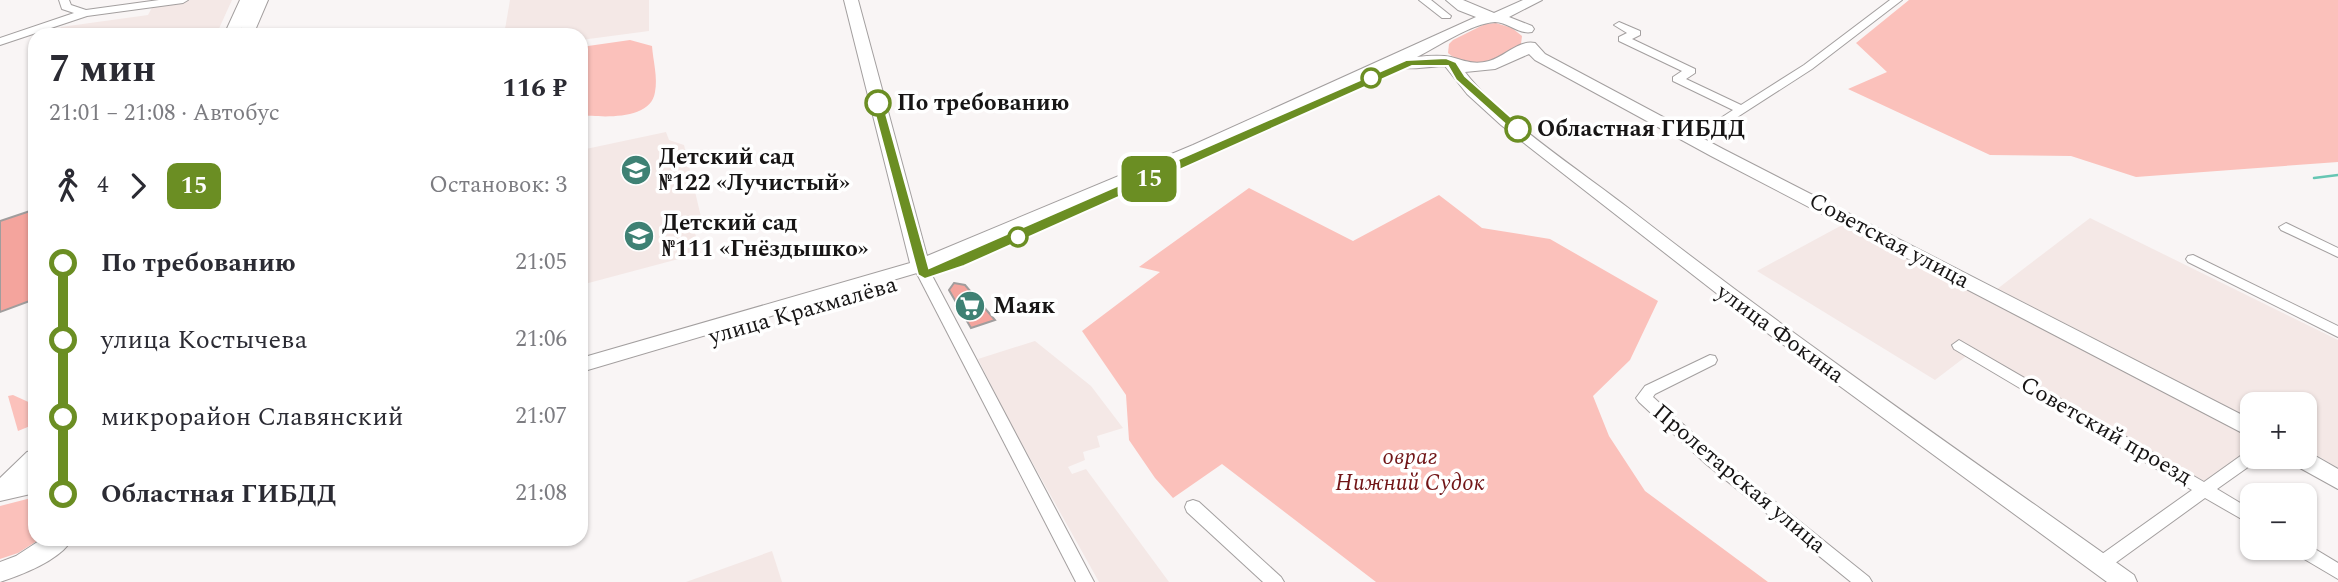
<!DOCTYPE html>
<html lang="ru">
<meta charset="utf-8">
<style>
body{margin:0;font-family:Spectral,serif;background:#f2f2f3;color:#2b2b33;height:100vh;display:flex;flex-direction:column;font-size:26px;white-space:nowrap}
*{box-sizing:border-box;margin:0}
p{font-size:23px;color:#7c7c81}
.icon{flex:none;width:38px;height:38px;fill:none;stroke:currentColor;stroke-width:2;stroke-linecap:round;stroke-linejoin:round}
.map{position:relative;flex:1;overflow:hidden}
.details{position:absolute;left:28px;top:28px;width:560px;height:518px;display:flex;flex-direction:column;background:#fff;border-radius:21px;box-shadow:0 2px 5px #0004}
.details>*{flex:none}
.badge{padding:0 14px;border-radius:10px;font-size:24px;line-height:46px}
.controls{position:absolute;left:2240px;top:392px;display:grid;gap:14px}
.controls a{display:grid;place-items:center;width:77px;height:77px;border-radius:14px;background:#fff;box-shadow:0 2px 5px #0004;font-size:35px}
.map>.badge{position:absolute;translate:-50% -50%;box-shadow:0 0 0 4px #fff}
.legs{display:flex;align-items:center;gap:10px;height:77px;padding:0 21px;font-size:23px}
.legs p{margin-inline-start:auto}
.summary{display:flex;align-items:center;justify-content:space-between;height:119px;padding:0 21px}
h1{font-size:38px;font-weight:700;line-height:52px}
ul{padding:0 21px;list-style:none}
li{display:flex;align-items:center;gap:24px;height:77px;font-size:26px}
li i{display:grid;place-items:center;width:10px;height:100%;margin:0 9px;background:currentColor}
li i::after{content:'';width:18px;height:18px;margin:-9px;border:5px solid;border-radius:50%;background:#fff}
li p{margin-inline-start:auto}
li:first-child i{background:linear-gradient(#0000 50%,currentColor 0)}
li:last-child i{background:linear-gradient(currentColor 50%,#0000 0)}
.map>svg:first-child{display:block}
</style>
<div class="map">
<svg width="2338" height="582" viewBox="0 0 2338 582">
<rect width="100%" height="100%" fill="#f9f5f5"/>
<g fill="#f4e8e6">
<polygon points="188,0 232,0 216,35 55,35 61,27 148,15 154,4"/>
<polygon points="510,0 649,0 649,31 581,40 581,35 504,35"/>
<polygon points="666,132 669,140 684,145 701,217 691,220 701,253 581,285 581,150"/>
<polygon points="2090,218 2338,340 2338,468 2305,448 2305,404 2252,404 2252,446 2208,483 1973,351 1935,380 1757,271 1844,224 1988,296"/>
<polygon points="1035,341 1091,386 1123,428 1097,436 1100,447 1083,452 1085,460 1068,467 1072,474 1086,469 1169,582 1099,582 1008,419 978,359"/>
<polygon points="772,551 782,582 686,582"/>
</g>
<g fill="#fbc1bb">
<polygon points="1909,0 2338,0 2338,162 2136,177 2071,156 1990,155 1848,89 1887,72 1856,43"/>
<path d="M1496 23 1512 28 1522 36 1521 44C1499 59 1471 73 1448 53L1449 44 1453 40 1485 24Z"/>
<path d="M630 40 652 46C653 60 658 78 655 92 651 121 601 117 581 115V47Z"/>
<polygon points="1249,188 1353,241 1439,195 1482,228 1550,239 1658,301 1630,360 1593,396 1609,436 1645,491 1768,582 1376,582 1222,464 1173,498 1155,478 1129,440 1126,395 1082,331 1160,272 1139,267"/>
<polygon points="13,395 35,405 35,424 18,431 8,396"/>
<polygon points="35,497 35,539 40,539 18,553 0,559 0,506"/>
</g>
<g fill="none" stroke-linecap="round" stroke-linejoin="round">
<polyline stroke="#66c6b3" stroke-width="2.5" points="2314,178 2338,175"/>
</g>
<g fill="#f4a49d" stroke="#a09d9d" stroke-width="2">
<polygon points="30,211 35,222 35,299 0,312 0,221"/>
<polygon points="954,283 965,285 995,320 971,328 949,290"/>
</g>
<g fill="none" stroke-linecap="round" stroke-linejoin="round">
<g stroke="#a39f9f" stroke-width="2">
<g id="minor">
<polygon points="59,0 69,0 71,5 86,10 159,0 188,0 183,3 87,16 0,45 0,38 74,13 62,9"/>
<polygon points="1419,0 1431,0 1451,16 1450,18 1442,18"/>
<polygon points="1890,0 1902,0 1812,69 1694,145 1688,141 1690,138 1733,110 1673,81 1673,77 1682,71 1619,41 1619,37 1627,33 1614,25 1619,22 1640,31 1640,35 1632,39 1695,69 1695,73 1686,79 1741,105 1804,65"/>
<polygon points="2286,223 2338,248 2338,257 2281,230 2279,227"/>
<polygon points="2193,255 2338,326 2338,337 2188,262 2186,259 2188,256"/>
<polygon points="920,262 927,266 1094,582 1076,582 913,266"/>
<polygon points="1959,340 2204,482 2246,452 2252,450 2252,457 2260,457 2258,460 2217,489 2252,510 2252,525 2205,498 2107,569 2101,571 2095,569 2092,564 2095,559 2192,490 1954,349 1952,345"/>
<polygon points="1710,355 1715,356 1717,360 1715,364 1655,394 1653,397 1718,456 1869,577 1872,582 1851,582 1706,464 1639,402 1636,398 1645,386"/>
<polygon points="1193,500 1199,502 1281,577 1284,582 1263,582 1187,512 1185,507 1187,502"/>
<polygon points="2305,543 2338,563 2338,579 2294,553 2292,548 2305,548"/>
</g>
</g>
<g stroke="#a39f9f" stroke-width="2">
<g id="major">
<polygon points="240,0 268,0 253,35 239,35 242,27 238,35 224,35"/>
<path d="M844 0H858L927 256 1193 145 1476 17 1458 10 1446 0H1463L1494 13 1523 0H1542L1509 17 1532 26 1534 29 1532 32C1519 35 1508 22 1495 22 1472 23 1437 47 1417 57 1427 56 1441 55 1451 57 1465 61 1474 65 1489 61 1504 57 1520 39 1535 43L1545 54 1723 149 2252 420V438L1711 156 1535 60 1529 54 1495 69 1465 72C1502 120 1578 169 1627 207 1792 336 1964 454 2134 575L2137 582H2107L1770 335 1501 125 1467 94 1445 66C1432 66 1404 71 1395 67L1205 153 927 270 581 372V358L910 263Z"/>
<polygon points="35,450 35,472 30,477 35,475 35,493 0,501 0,478 27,452"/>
<polygon points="2305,450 2338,469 2338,489 2291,463 2288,457 2305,457"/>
<path d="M42 539H72C61 560 21 575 0 582V562L16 556Z"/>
</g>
</g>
<use href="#minor" fill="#fff" fill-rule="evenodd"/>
<use href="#major" fill="#fff" fill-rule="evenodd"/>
</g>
<polygon fill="#6b8e23" stroke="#fff" stroke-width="2" points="1446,58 1456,62 1465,76 1522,127 1522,132 1514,132 1456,80 1448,66 1412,66 964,266 925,279 918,275 872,103 878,99 883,103 929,268 1406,60"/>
<defs>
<g id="school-disc" transform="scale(1.575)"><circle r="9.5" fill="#3e8174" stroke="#fff"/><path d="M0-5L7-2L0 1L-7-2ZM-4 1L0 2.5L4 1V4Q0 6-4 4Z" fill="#fff"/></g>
<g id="supermarket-disc" transform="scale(1.575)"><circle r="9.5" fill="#3e8174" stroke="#fff"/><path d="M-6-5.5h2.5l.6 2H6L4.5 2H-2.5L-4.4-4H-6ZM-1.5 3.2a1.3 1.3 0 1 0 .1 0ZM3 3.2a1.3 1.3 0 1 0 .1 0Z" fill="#fff"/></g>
</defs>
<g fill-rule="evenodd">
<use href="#school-disc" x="636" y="170"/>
<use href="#school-disc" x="639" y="236"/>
<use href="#supermarket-disc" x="970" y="306"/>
</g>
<g fill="#fff" stroke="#6b8e23" stroke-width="3.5">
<circle cx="1371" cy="78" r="9"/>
<circle cx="878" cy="103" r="12"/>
<circle cx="1518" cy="129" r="12"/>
<circle cx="1018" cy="237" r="9"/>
</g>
<g text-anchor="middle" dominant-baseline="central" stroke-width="7" stroke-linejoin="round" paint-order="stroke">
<g font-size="23" font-weight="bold" fill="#171515" stroke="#fff" text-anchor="start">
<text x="897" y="103">По требованию</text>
<text x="1537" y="129">Областная ГИБДД</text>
</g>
<g font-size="23" font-weight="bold" fill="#171515" stroke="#fff" text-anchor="start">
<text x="659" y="157">Детский сад<tspan x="659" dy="26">№122 «Лучистый»</tspan></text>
<text x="662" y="223">Детский сад<tspan x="662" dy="26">№111 «Гнёздышко»</tspan></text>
<text x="993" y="306">Маяк</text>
</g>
<g font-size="23" fill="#171515" stroke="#fff">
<text transform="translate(1889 241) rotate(28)">Советская улица</text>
<text transform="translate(803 311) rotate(-16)">улица Крахмалёва</text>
<text transform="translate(1780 334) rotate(36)">улица Фокина</text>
<text transform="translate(2106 431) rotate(30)">Советский проезд</text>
<text transform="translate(1739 479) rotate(40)">Пролетарская улица</text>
</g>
<g font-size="23" font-style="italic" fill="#711517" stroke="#fff">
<text x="1410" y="457">овраг<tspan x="1410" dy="26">Нижний Судок</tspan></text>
</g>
</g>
</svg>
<div class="controls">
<a>+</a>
<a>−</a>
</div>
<b class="badge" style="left:1149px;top:179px;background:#6b8e23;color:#fff">15</b>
<section class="details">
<div class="summary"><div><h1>7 мин</h1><p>21:01 – 21:08 · Автобус</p></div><b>116 ₽</b></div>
<div class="legs"><svg class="icon" aria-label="walk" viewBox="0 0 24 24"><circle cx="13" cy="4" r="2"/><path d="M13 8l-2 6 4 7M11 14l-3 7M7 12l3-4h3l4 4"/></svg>4<svg class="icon" aria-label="forward" viewBox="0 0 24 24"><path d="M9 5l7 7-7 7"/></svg><b class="badge" style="background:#6b8e23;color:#fff">15</b><p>Остановок: 3</p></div>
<ul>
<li><i style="color:#6b8e23"></i><b>По требованию</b><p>21:05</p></li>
<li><i style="color:#6b8e23"></i><span>улица Костычева</span><p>21:06</p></li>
<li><i style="color:#6b8e23"></i><span>микрорайон Славянский</span><p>21:07</p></li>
<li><i style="color:#6b8e23"></i><b>Областная ГИБДД</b><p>21:08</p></li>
</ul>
</section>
</div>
